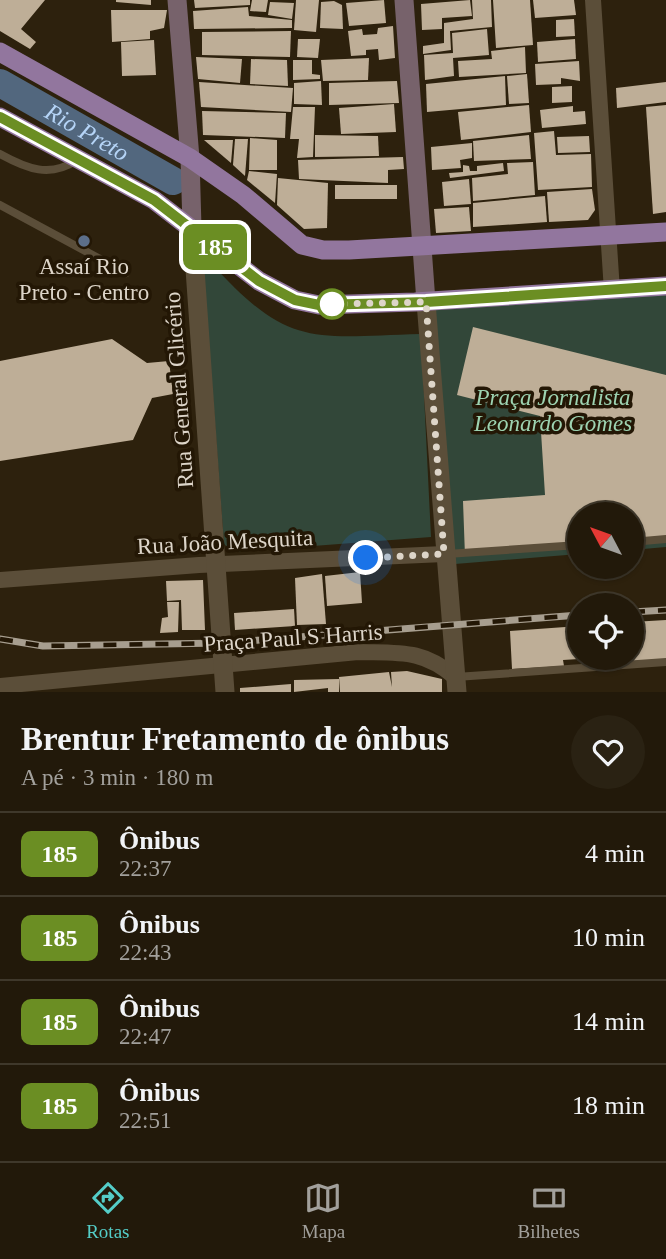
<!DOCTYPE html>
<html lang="pt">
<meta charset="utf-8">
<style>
body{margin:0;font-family:Georgia,serif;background:#2a2213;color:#f1f3f6;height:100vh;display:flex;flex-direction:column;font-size:26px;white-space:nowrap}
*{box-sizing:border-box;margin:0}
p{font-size:23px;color:#a2a09c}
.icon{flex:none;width:38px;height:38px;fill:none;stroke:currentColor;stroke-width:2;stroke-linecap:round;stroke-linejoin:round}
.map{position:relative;height:692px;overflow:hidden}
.drawer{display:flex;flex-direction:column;background:#22190a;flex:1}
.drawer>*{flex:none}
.badge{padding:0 14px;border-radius:10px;font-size:24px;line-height:46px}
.needle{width:46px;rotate:311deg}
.fabs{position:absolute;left:567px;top:502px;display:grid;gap:14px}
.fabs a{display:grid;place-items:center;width:77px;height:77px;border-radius:50%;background:#22190a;box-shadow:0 2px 5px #0004,0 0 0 2px #3f382b;font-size:35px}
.you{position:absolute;width:35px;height:35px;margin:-18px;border:5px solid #fff;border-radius:50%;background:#1a73e8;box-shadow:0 0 0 10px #1a73e833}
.map>.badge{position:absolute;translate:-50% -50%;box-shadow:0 0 0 4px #fff}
.round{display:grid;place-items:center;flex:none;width:74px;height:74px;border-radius:37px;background:#2a2213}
.head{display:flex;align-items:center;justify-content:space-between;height:119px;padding:0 21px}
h1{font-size:33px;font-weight:700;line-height:52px}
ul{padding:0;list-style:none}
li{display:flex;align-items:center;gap:21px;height:84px;padding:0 21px;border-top:2px solid #3f382b}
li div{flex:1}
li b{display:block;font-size:26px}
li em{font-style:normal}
li .badge{min-width:77px;font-weight:700;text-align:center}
.tab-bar{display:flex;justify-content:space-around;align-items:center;height:98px;border-top:2px solid #3f382b;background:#22190a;font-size:19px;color:#a2a09c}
.tab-bar a{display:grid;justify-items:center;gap:4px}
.tab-bar .selected{color:#54cdc8}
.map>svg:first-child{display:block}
</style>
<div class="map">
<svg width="666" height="692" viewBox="0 0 666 692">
<rect width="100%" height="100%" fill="#2d210d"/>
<g fill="#324739">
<path d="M211 263C289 349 312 337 421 334L431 537 233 552 224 544 203 264Z"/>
<polygon points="666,295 666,547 632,550 632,514 579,514 579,554 455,564 434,309"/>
</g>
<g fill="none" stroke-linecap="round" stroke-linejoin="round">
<path stroke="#52677e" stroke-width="28" id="s1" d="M0 83 173 181"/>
</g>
<g fill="#beae97">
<polygon points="0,0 45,0 21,29 36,42 30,49 0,31"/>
<polygon points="116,0 151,0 151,5 116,2"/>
<polygon points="194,0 250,0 250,5 195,8"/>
<polygon points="252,0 268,0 266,12 250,11"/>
<polygon points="296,0 319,0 316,32 294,30"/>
<polygon points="384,0 386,23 349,26 346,3"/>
<polygon points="470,0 472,16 442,18 442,29 422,30 421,4"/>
<polygon points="472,0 491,0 492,27 450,31 451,50 423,54 423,46 444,43 444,23 473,19"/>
<polygon points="493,0 530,0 533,45 496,48"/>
<polygon points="533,0 574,0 576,15 535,18"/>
<polygon points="334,1 342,5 343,29 320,28 321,2"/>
<polygon points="270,2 294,3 292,19 268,15"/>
<polygon points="248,7 249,16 292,20 292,28 194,29 193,11"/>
<polygon points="111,10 167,10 164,28 150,31 150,39 112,42"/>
<polygon points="574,19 575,36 556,37 556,20"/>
<polygon points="393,26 395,58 379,60 378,49 366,50 366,55 351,56 348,31 362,29 363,35 377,34 378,28"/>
<polygon points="487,29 489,55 453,58 454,76 425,80 424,55 453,53 452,33"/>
<polygon points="291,31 290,57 202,55 202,32"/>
<polygon points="298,39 320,39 318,58 297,57"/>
<polygon points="575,39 576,59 538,62 537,42"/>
<polygon points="154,40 156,75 122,76 121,42"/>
<polygon points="525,47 526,73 459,77 458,61 492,59 491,51"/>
<polygon points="196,57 242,59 240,83 198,79"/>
<polygon points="369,58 368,80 323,81 321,60"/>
<polygon points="251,59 287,60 288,86 250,84"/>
<polygon points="293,60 312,60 312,74 320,75 320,79 293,80"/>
<polygon points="579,61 580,81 561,78 561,84 536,85 535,64"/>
<polygon points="527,74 529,103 509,104 507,76"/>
<polygon points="505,76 506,105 427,112 426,84"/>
<polygon points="321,81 322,105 294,104 294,83"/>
<polygon points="397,81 399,103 329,105 329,83"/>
<polygon points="199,82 293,88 291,112 201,107"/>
<polygon points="666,82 666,102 617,108 616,88"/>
<polygon points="572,86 572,102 552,103 552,87"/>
<polygon points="394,104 396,132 341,134 339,108"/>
<polygon points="529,105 531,132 461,140 458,112"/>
<polygon points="666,105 666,212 653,214 646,107"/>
<polygon points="573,106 573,112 585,111 586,124 542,128 540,110"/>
<polygon points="293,107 315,107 313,157 297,158 299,139 290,139"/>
<polygon points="202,111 286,113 285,138 203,135"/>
<polygon points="554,131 556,155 591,154 592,187 538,190 534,133"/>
<polygon points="315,135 378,136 379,156 315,157"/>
<polygon points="529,135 531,159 474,161 473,141"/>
<polygon points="589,136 590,152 558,153 557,137"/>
<polygon points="250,138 277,140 277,170 249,170"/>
<polygon points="235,139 248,139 245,176 233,165"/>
<polygon points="204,140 233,140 231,163"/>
<polygon points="472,143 472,158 460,160 461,168 432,170 431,147"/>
<polygon points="403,157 404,169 388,170 388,183 299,179 298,160"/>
<polygon points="533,162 535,195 473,201 472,178 508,174 507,163"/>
<polygon points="503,163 504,171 450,178 449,173 463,172 463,165 469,166 470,171 477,171 477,166"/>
<polygon points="249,171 277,174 275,203 247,180"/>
<polygon points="278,178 328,183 327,228 304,229 277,205"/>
<polygon points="469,179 471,204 444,206 442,182"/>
<rect x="335" y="185" width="62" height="14"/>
<polygon points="592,189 595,210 588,220 549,222 547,192"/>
<polygon points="545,196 547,222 473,227 473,203"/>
<polygon points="469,207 471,231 436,233 434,209"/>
<polygon points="473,327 666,375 666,542 632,545 632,514 579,514 579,548 465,556 463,501 545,495 540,416 457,395"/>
<polygon points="112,339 147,363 169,361 173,394 152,398 133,440 0,461 0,361"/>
<polygon points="360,572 362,603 327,606 325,576"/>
<polygon points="322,574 326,624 297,625 295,578"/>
<polygon points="203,580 205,630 182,630 181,600 167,601 166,581"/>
<polygon points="167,602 179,602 178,632 160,633 162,618 168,617"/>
<polygon points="294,609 295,626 235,630 234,613"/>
<polygon points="666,620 666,660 627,662 627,658 632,658 632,622"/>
<polygon points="579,626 579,659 563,660 564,666 512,669 510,631"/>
<polygon points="407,671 442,679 442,692 340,692 339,677 389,672 392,687 391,672"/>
<polygon points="339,679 339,692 328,692 328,688 294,692 294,680"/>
<polygon points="291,684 291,692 240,692 240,688"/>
</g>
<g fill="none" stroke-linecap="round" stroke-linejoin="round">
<g stroke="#5b4e39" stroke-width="8">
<path d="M0 154C27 169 50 178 77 160"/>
<polyline points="0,205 126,273"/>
<polyline points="632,542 666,539"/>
<polyline points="447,554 579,545"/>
<polyline points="456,677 666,662"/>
</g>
<g stroke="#5b4e39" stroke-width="16">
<polyline points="593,0 612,291"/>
<polyline points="0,580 199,565 444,554"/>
<path d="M0 686 358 652C399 653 423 649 455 677"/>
</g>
<g stroke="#5b4e39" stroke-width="19">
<polyline points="192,227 225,692"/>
<polyline points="426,302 457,692"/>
</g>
<g stroke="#77626b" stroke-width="19">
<polyline points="177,0 190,158 192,227"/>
<polyline points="404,0 426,302"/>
</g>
<g stroke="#92769e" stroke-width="19">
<polyline points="0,52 190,158 243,195 302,245 323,250 349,250 666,232"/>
<polyline points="0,117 154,200 259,281 295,300 319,305 415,302 666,286"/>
</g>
<g stroke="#a79e8f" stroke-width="7">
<g id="rail">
<polyline points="632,612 666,610"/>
<polyline points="0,639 43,646 221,643 579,615"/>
</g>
</g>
<use href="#rail" stroke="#231705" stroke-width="4.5" stroke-dasharray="13" stroke-linecap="butt"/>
</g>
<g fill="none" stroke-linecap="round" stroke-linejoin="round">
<g stroke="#fff" stroke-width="16">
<polyline id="line" points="0,117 154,200 259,281 295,300 319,305 426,302 666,286"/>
</g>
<use href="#line" stroke="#6b8e23" stroke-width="10"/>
<polyline stroke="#ddd5c9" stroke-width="7" stroke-dasharray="0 12.6" points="332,304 426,302 444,554 366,558"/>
</g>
<circle fill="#5c6f8a" stroke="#231705" stroke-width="2.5" cx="84" cy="241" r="7"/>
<circle fill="#fff" stroke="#6b8e23" stroke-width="3.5" cx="332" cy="304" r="14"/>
<g text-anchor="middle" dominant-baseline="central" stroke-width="7" stroke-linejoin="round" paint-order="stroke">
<g font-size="23" fill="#ddd5c9" stroke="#231705">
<text x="84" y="266">Assaí Rio<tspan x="84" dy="26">Preto - Centro</tspan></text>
</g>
<g font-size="23" fill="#ddd5c9" stroke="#231705">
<text transform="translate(179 390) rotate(-94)">Rua General Glicério</text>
<text transform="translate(225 542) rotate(-3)">Rua João Mesquita</text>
<text transform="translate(293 638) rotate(-4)">Praça Paul S Harris</text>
</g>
<g font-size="23" font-style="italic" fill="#9dd3b1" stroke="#231705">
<text x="553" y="397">Praça Jornalista<tspan x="553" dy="26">Leonardo Gomes</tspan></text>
</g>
<g font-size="24" font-style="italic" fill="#b5d4f7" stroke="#231705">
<text stroke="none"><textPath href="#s1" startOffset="100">Rio Preto</textPath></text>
</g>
</g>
</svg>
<div class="fabs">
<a><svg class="needle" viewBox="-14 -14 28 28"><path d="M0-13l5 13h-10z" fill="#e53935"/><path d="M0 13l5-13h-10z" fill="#a2a09c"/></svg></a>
<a><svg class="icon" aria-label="locate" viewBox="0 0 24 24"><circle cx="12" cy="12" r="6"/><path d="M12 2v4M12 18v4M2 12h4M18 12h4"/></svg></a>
</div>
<div class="you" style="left:366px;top:558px"></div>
<b class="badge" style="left:215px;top:247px;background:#6b8e23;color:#fff">185</b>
</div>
<section class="drawer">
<div class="head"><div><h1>Brentur Fretamento de ônibus</h1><p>A pé · 3 min · 180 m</p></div><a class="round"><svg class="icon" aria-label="heart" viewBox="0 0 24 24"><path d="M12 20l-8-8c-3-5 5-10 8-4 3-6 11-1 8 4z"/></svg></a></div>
<ul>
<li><span class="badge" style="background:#6b8e23;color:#fff">185</span><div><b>Ônibus</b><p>22:37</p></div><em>4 min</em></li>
<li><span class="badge" style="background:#6b8e23;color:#fff">185</span><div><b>Ônibus</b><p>22:43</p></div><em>10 min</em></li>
<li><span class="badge" style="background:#6b8e23;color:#fff">185</span><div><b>Ônibus</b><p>22:47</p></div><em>14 min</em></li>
<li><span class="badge" style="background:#6b8e23;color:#fff">185</span><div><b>Ônibus</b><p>22:51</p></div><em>18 min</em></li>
</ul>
</section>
<nav class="tab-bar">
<a class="selected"><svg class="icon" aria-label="directions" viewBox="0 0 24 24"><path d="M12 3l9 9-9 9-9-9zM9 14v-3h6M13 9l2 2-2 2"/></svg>Rotas</a>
<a><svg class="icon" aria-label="map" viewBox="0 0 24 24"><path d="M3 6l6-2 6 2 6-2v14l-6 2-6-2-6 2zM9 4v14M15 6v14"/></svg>Mapa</a>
<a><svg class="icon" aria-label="tickets" viewBox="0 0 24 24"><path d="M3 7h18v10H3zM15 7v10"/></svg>Bilhetes</a>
</nav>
